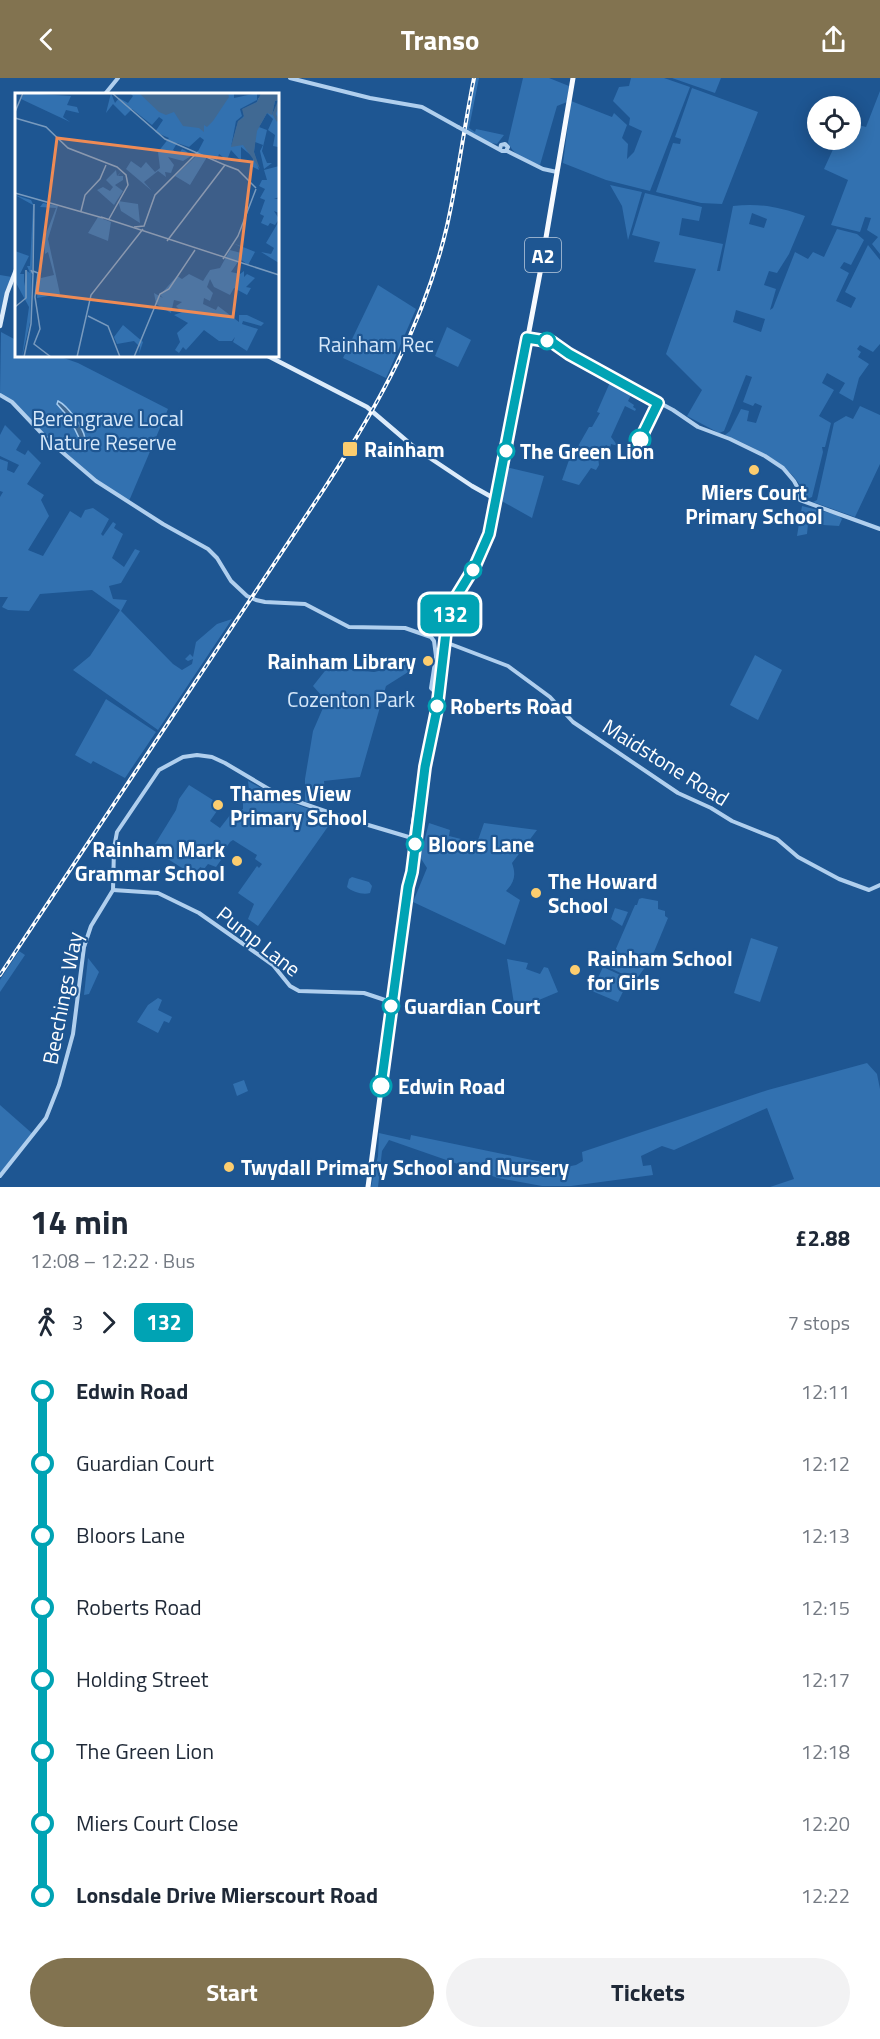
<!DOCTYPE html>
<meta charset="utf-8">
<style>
body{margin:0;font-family:"Titillium Web",sans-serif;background:#f2f2f3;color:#1f2937;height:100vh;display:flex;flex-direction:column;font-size:22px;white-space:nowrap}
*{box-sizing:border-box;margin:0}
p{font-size:20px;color:#747a83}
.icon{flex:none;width:33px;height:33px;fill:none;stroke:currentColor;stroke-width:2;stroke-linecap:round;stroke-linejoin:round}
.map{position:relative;height:1109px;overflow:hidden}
.side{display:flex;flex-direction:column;background:#fff;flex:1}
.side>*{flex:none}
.badge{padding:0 12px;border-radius:9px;font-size:21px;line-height:39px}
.fabs{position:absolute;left:807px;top:18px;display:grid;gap:12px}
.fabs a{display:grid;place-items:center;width:54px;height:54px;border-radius:50%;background:#fff;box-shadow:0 3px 15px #0003;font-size:30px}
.map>.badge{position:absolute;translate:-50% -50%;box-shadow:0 0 0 3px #fff}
.legs{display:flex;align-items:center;gap:9px;height:66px;padding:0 30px;font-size:20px}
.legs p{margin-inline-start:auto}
.head{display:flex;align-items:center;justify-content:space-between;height:102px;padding:0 30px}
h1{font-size:33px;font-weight:700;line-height:45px}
.action{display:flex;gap:12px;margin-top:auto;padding:12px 30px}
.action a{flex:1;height:69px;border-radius:36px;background:#827350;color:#fff;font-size:24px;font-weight:700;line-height:69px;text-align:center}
.action a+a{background:#f2f2f3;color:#1f2937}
ul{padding:0 30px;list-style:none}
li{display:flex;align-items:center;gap:21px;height:72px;font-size:22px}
li i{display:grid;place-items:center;width:9px;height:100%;margin:0 8px;background:currentColor}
li i::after{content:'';width:15px;height:15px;margin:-8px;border:4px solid;border-radius:50%;background:#fff}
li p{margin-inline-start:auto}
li:first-child i{background:linear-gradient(#0000 50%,currentColor 0)}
li:last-child i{background:linear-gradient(currentColor 50%,#0000 0)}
header{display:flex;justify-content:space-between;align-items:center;height:78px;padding:0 30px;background:#827350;color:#fff;font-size:27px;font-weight:700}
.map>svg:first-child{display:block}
</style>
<header><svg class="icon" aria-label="back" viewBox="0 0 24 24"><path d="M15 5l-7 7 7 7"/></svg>Transo<svg class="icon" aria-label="share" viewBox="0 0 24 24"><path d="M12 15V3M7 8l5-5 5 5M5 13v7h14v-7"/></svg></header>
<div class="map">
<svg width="880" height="1109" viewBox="0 0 880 1109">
<rect width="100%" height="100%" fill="#1e5692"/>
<g fill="#3271b0" fill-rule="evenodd">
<polygon points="475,0 479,0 469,50 475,54 476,51 504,57 497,66 486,64 465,52"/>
<path d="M523 0H549L569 8 567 24 557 28 540 87C527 82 513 78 508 64Z"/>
<polygon points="631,0 664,0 690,9 650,113 606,102 563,85 571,23 612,39 614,35 627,47 622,60 628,66 627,81 634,74 642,53 629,47 630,40 613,23 619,9 629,8"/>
<polygon points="672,0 721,0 715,15"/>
<polygon points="692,10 758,34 722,126 701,125 656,114 673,65 680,66 681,61 675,59"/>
<polygon points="880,13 880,176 872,166 878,159 867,152 871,140 865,139 860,154 831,147 848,102 824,91 835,67 841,62 850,62 851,45 866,49"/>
<polygon points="610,107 642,114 628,162 622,128"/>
<path d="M645 115 702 129 699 143 682 140 679 157 723 166 717 193H720L733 128C760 125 779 129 805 138L789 176 777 195 769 193 764 207 776 211 770 232 773 230 795 174 808 181 813 174 824 179 837 151 857 156 864 162 851 187 844 184 840 190 849 195 836 223 851 230 856 220 845 214 868 167 880 182V266L873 274 860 267 857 271 861 274 858 279 869 286 859 300 853 323 839 315 845 305 827 295 822 305 834 312 819 338 831 345 825 369H822L823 374 812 419 807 421C795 387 757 371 725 357L730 353 741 331 749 333 747 343 756 345 762 328 755 325 753 328 743 324 752 299 746 297 724 353 719 355 687 338 702 312 666 276 696 191 654 184 660 164 632 157ZM752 135 767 141 764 150 749 146ZM736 232 765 241 761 254 733 244Z"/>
<polygon points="0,197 12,199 6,211 0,237"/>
<polygon points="378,207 416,231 386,300 343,280"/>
<polygon points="447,249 471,262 458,289 435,278"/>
<path d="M1 254 16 262V278H58L78 285 168 331 129 423C103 407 80 389 58 369 38 351 24 329 0 316Z"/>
<polygon points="611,302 633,313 628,323 634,327 633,329 636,331 635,333 625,328 611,359 618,368 611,366 610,370 606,367 598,379 599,387 596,392 591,390 579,407 562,402 569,382 559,375 562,370 573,376 574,368 577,370 589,349 592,349 600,335 597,334"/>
<polygon points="860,328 880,337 880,386 855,439 813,424 817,422 834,345 846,338 853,341"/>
<polygon points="5,347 21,363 16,372 25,377 28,372 41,385 27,406 44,417 41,422 49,438 28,472 43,478 70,433 81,440 85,432 93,430 109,441 101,456 103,458 113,444 116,446 114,450 123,456 112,480 124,489 135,471 140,473 121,505 109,508 113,521 127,522 121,533 173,586 182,592 192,586 193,581 188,583 185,581 190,576 193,579 196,564 217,546 232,541 158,652 73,592 90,578 120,532 92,512 40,516 29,533 8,532 2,529 8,519 0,519 0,419 3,414 0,413 0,381 8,384 7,392 14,395 19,387 0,378 0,357"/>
<polygon points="506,389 544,398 532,440 500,422"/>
<polygon points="802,428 838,437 842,441 839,448 808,446 807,456 797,458"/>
<polygon points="755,577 782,592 758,642 730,627"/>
<polygon points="405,587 414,587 413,591 386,608 360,699 324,703 326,724 305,724 305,701 313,653 323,630 321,617 313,608 328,589 374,594"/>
<polygon points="106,621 156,654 125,700 93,683 91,686 75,677"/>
<polygon points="248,703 284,722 334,740 258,848 248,841 254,826 238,815 257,788 259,790 262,786 255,781 257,777 233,762 230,764 219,780 221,782 216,789 208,786 204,791 200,789 199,792 205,796 201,802 152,771 176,732 179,721 189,707 216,724 217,733 210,743 220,750 234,732 243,731 243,713 249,712"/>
<path d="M429 745 450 752 449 758 477 765 484 745 537 752 512 785C516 796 515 804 506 813L520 822 505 867 413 824 427 790 420 779Z"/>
<path d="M352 799 369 804 372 808 370 815C363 817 352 814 347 809L349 801Z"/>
<polygon points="642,820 658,823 658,831 665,833 665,838 668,840 651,881 638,899 631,900 608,889 635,827 637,827 639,821"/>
<polygon points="615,830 628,834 622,848 611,841"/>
<polygon points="751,860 778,869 760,924 734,915"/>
<polygon points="19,873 25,877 0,914 0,902"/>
<polygon points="88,880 99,894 89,916 84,917"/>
<polygon points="507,881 528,885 526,891 540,896 544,889 548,890 558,914 515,932"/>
<polygon points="603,889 629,901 618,924 592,913"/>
<polygon points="158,920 162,922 158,932 172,939 169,945 164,943 158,955 137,944 148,927"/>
<polygon points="867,985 877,996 880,1011 880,1109 770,1109 794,1101 767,1030 674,1072 662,1068 641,1078 643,1088 651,1087 653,1097 571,1108 542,1108 498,1100 389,1062 382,1073 378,1109 371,1109 378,1078 379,1055 410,1062 411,1057 566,1089 576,1087 583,1083 582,1074 768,1012"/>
<polygon points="244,1002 248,1013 237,1018 233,1006"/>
<polygon points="0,1027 34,1057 0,1098"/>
</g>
<path fill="#406993" stroke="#a3caef" stroke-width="1.5" d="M58 323C68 328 83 349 85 360L82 366 70 341 57 326Z"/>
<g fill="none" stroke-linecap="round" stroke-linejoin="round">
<g stroke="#b0cfee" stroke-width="4">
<polyline points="290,0 370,20 422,29 458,49"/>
<polyline points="105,16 118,0"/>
<polyline points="467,54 502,73 507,73 543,91 557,94"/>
<polyline points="500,71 501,67 505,66 508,69 506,73"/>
<polyline points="527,260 552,264 604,295 673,332 698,349 730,361 765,378 783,390 794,403 800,414 800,422 880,451"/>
<polyline points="0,317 12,324 48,362 96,403 163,446 208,471 217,480 231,503 247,518 256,522 265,524 305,526 349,549 405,550 431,559 434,563 436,578 431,610 433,612 439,613"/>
<polyline points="445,564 508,588 550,619 573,644 678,715 711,730 732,743 777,761 798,779 839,801 869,812 880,807"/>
<polyline points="113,812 158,815 199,835 273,887 290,908 299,913 364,915 391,924"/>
<polyline points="0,1098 46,1040 59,1007 73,956 84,869 91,848 113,812 114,770 117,754 159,692 183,679 197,677 212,679 225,685 267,710 287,720 348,741 412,760"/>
</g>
<g stroke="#dcebfa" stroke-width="4.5">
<polyline points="0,248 7,215 16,192"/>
<polyline points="268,278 367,329 415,370 472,408 497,422"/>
</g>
<g stroke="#f7faff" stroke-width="5">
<polyline points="412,790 424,704"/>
<polyline points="368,1109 408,810 412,754 419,712 437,631 446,554 456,519 475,488 486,463 497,422 540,195 573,0"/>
</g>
<g stroke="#fff" stroke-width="4">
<path id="rail" d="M0 897 324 411C378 328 424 246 447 148 458 99 464 49 474 0"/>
</g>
<use href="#rail" stroke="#1e5692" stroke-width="1.5" stroke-dasharray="4.5" stroke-linecap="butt"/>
<polyline stroke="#b0cfee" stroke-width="4" points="458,49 467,54"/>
</g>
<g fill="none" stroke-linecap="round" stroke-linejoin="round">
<g stroke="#fff" stroke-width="14">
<polyline id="line-1" points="381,1008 408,809 412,794 425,689 437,631 446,554 456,519 475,488 489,456 527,260 552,264 569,276 658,325 640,362"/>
</g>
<use href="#line-1" stroke="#00a3b4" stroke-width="9"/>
</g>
<g fill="#fff" stroke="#00a3b4" stroke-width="3">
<circle cx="547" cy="263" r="8"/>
<circle cx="640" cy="362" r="10"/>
<circle cx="506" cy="373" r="8"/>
<circle cx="473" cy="492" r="8"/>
<circle cx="437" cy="628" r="8"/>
<circle cx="415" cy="766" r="8"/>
<circle cx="391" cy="928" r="8"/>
<circle cx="381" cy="1008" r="10"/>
</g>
<g fill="#fccd6f" stroke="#1e5692" stroke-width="2">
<rect x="342" y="363" width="16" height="16" rx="3"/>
<circle cx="754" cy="392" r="6"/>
<circle cx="428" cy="583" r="6"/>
<circle cx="218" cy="727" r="6"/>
<circle cx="237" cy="783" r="6"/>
<circle cx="536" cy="815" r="6"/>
<circle cx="575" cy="892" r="6"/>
<circle cx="229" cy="1089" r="6"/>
</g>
<g text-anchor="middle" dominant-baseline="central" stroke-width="4.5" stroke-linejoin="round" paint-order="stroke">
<rect fill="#1e5692" stroke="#bcccde" stroke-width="1.5" x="525" y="160" width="36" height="34" rx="4.5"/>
<g font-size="20" font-weight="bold" fill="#fff">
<text x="543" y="177">A2</text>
</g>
<g font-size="21" fill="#d6e8fa" stroke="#1e5692">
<text x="376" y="266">Rainham Rec</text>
<text x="108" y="340">Berengrave Local<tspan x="108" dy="24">Nature Reserve</tspan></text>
<text x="351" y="621">Cozenton Park</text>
</g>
<g font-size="21" font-weight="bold" fill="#fff" stroke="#1e5692" text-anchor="start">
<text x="364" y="371">Rainham</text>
<text x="754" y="414" text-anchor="middle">Miers Court<tspan x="754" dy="24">Primary School</tspan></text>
<text x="416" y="583" text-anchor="end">Rainham Library</text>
<text x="230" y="715">Thames View<tspan x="230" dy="24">Primary School</tspan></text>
<text x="225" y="771" text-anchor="end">Rainham Mark<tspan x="225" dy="24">Grammar School</tspan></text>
<text x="548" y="803">The Howard<tspan x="548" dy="24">School</tspan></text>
<text x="587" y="880">Rainham School<tspan x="587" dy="24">for Girls</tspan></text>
<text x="241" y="1089">Twydall Primary School and Nursery</text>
</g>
<g font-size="21" font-weight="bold" fill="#fff" stroke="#1e5692" text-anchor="start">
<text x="520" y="373">The Green Lion</text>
<text x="450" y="628">Roberts Road</text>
<text x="428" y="766">Bloors Lane</text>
<text x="404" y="928">Guardian Court</text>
<text x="398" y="1008">Edwin Road</text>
</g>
<g font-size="21" fill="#fff" stroke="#1e5692">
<text transform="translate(666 684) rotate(32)">Maidstone Road</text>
<text transform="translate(259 863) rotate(38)">Pump Lane</text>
<text transform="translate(62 920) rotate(-79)">Beechings Way</text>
</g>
</g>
<g transform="translate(15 15)">
<rect width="264" height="264" fill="#1e5692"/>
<path d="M9 0 56 3 52 12 62 14 64 20 51 17 48 24 55 29 6 6ZM96 0 100 10 104 5 113 10 118 3 115 0H219V5L242 0V7L225 16 227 23 221 28 216 54 223 29 229 23 228 16 242 9 243 5 264 0V7L260 8 257 22 264 8 263 54 258 53 260 42 253 37 258 26 252 20 244 34 252 37 247 58 252 70H257L249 76 245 58 248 52 240 49 239 59 244 77 238 74V64L226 54V68L216 57 212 67 204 61 202 67 192 64 175 92 160 83 180 64 189 47 185 44 174 54 162 50 158 57 164 61 167 56 171 58 176 63 168 68 153 64 159 72 156 80 150 79 151 84 143 78 129 89 137 98 111 76 116 68 126 75 131 69 140 79 145 75 143 59 154 45 140 39 148 27 144 24 137 32 117 16 110 23 98 11 91 20ZM264 73V104L259 106H264V120L259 118 264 126 260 132 255 130 253 133 246 130 249 123 245 121 250 107 245 105 250 96 244 93 247 87H252L249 77ZM101 77 102 83 107 78 103 83H108V87L100 92 108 98 99 112 82 97 88 94 95 98 98 94 91 87ZM0 102 16 107 19 113 15 229 7 264 14 214 0 188V158L14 163 5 181H9V193L12 178 15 180 12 173H15L18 112ZM103 108 123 111 125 130 106 118ZM28 110 43 113 33 146 45 201 22 205 24 181 26 185 39 182 33 159 30 161 29 146 41 115 25 114ZM83 124 96 129 93 148 73 140ZM264 128V170L246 159 256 161 259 155 251 150ZM218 150 245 161 240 159 233 172 225 166 216 179 225 181 229 178V184L232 181 240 185 231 194 236 195 232 202 219 195 215 202 199 194 195 186 192 194 198 200 195 208 189 205 188 211 201 217 203 213 224 229V222H232L249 230 246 233 228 228 227 231 243 236 232 258 218 249 220 244 217 248H204L189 237 171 257 168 254 164 260 160 257 165 249 162 240 173 230 159 222 167 219 161 213 167 209 159 207 156 220 141 211 139 200 148 205 145 202 162 183 167 186 174 181 188 188 195 177 205 175 215 157 226 160 228 155ZM108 232 128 249 124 261 125 254 119 248 102 251 99 244Z" fill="#3271b0"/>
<path d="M124 0H213L214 4 198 28 192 34 189 32V39L184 35 168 33 159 19 151 22 144 19ZM246 0H264V7L260 8 257 22 252 20 242 38 239 59 245 76 228 52 216 54 223 28 229 24 227 16 242 9Z" fill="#406993"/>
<path fill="none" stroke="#406993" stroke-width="3" d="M263 28 259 21 264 9"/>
<path fill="none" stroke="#789abe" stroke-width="1.5" d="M97 0 150 46 210 72 152 148M0 19 8 0M0 25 31 34 53 55 102 74 111 82 113 92 94 126M210 72 223 77 241 95M0 100 88 125M66 118 70 102 85 86 91 72M86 124 264 182M119 134 129 133 140 102 183 59M208 166 223 143 241 96M16 177 18 181 19 111M18 178 23 180 20 204 25 236 19 251 36 264M0 214 11 205V177M73 223 93 233 105 264M9 264 16 231 18 181M62 264 76 202 128 136M119 264 145 201 154 196 180 157"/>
<path fill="#ef8b55" fill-opacity="0.15" stroke="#ef8b55" stroke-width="3" d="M42 45 237 69 218 224 22 200Z"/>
<rect width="264" height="264" fill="none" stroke="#fff" stroke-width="3"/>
</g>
</svg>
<div class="fabs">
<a><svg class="icon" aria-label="locate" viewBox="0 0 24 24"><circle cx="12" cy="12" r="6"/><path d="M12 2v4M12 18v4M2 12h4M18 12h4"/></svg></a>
</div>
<b class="badge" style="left:450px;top:536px;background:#00a3b4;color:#fff">132</b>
</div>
<section class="side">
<div class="head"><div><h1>14 min</h1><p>12:08 – 12:22 · Bus</p></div><b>£2.88</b></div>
<div class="legs"><svg class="icon" aria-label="walk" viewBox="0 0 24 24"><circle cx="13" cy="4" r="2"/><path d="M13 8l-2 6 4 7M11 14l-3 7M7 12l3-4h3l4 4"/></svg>3<svg class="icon" aria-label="forward" viewBox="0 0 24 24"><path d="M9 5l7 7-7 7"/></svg><b class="badge" style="background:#00a3b4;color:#fff">132</b><p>7 stops</p></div>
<ul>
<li><i style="color:#00a3b4"></i><b>Edwin Road</b><p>12:11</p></li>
<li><i style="color:#00a3b4"></i><span>Guardian Court</span><p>12:12</p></li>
<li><i style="color:#00a3b4"></i><span>Bloors Lane</span><p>12:13</p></li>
<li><i style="color:#00a3b4"></i><span>Roberts Road</span><p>12:15</p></li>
<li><i style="color:#00a3b4"></i><span>Holding Street</span><p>12:17</p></li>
<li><i style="color:#00a3b4"></i><span>The Green Lion</span><p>12:18</p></li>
<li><i style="color:#00a3b4"></i><span>Miers Court Close</span><p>12:20</p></li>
<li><i style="color:#00a3b4"></i><b>Lonsdale Drive Mierscourt Road</b><p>12:22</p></li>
</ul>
<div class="action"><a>Start</a><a>Tickets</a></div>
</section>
